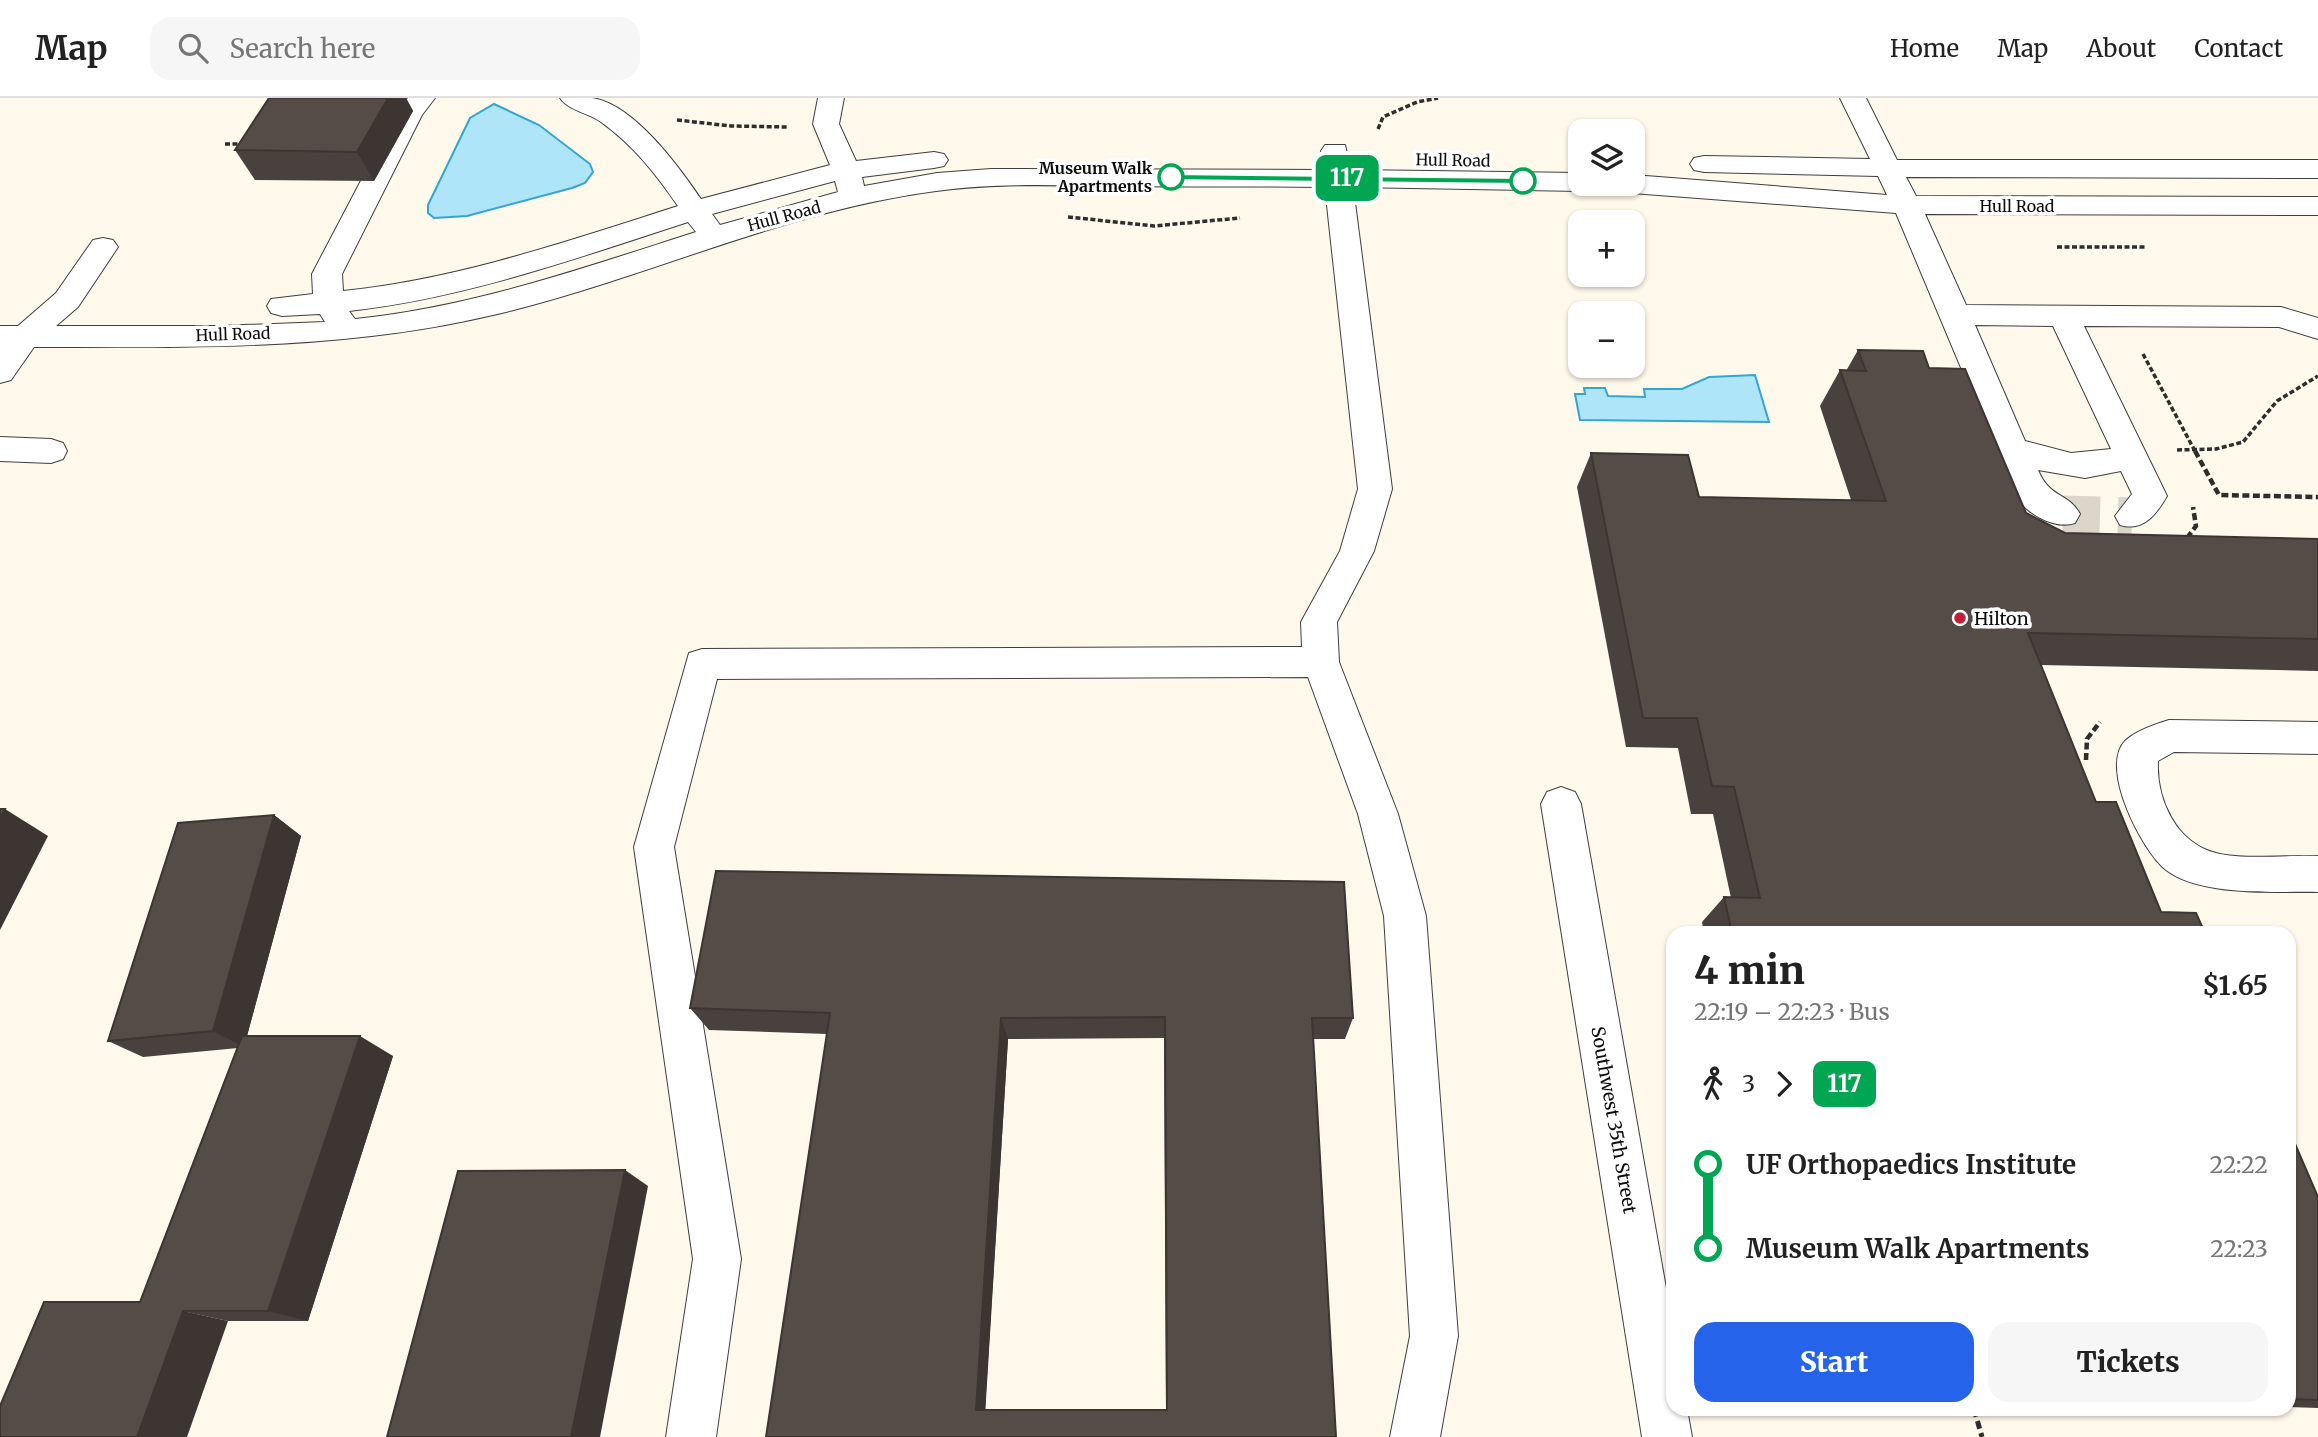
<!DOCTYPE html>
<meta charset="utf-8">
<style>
body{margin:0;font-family:Merriweather,serif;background:#f6f6f6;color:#222;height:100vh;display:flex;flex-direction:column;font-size:26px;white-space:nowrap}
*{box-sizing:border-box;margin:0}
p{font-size:23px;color:#767676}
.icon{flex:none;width:38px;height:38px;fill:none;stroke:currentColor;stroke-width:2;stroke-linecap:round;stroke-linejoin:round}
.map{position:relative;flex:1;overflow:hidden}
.sheet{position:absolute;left:1666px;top:828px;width:630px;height:490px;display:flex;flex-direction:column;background:#fff;border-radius:21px;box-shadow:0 2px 5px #0004}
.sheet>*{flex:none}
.badge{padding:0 14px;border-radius:10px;font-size:24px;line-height:46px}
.tools{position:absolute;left:1568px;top:21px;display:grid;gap:14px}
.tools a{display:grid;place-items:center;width:77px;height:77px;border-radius:14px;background:#fff;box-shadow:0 2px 5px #0004;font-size:35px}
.map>.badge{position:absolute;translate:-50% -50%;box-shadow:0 0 0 4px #fff}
.legs{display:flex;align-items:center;gap:10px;height:77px;padding:0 28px;font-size:23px}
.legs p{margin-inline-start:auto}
.overview{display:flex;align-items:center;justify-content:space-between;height:119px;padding:0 28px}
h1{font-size:38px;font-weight:800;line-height:52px}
.primary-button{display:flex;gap:14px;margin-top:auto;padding:14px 28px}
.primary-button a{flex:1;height:80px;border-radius:21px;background:#2563eb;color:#fff;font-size:28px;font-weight:800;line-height:80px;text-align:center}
.primary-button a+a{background:#f6f6f6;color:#222}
ul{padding:0 28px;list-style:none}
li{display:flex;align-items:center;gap:24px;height:84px;font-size:26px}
li i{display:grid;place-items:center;width:10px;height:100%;margin:0 9px;background:currentColor}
li i::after{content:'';width:18px;height:18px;margin:-9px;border:5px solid;border-radius:50%;background:#fff}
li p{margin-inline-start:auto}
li:first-child i{background:linear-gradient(#0000 50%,currentColor 0)}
li:last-child i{background:linear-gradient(currentColor 50%,#0000 0)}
header{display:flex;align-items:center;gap:42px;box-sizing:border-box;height:98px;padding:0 35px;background:#fff;border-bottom:2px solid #e0e0e0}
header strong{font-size:33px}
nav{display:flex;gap:38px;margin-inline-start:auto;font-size:24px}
.search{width:490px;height:63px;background:#f6f6f6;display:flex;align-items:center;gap:18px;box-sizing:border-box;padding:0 24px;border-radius:21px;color:#767676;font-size:26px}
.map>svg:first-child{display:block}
</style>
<header>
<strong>Map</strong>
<div class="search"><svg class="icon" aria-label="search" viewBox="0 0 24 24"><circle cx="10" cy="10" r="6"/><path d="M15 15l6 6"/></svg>Search here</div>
<nav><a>Home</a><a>Map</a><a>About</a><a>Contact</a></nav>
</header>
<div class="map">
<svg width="2318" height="1339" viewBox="0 0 2318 1339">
<rect width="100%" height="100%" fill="#fff9ec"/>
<g fill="#afe5f8" stroke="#33a5d1" stroke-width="2">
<polygon points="494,6 539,27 590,66 593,74 585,85 572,90 467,118 434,120 428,115 428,107 470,20"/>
<polygon points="1755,277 1769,324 1580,322 1575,296 1585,296 1584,290 1605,290 1608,298 1645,299 1644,291 1682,291 1709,279"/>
</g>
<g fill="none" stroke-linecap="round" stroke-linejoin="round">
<polyline stroke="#dbd5ca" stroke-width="37" stroke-dasharray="37 18" stroke-linecap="butt" points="2063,416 2132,418"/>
<g stroke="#3f3f3f" stroke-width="2">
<g id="minor">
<path d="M408 0H435L422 17 342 176 343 193C459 181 568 143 678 108 655 75 634 48 601 24 589 15 569 13 560 0 570 0 582 0 592 0 634 6 679 69 701 101L830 67 813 26 818 0H844L839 26 856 63 934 54 944 56 948 62 944 68 934 70 862 79 864 88 937 75 991 71 1323 72 1321 53 1325 47H1345L1351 72 1580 75V86H1593L1590 90 1580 93 1353 89 1392 391 1374 453 1337 524 1339 564 1398 716 1426 818 1458 1238 1440 1339H1390L1410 1238 1384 818 1358 716 1308 579 717 581 674 749 741 1161 716 1339H666L693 1161 634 749 689 555 702 551 1302 549 1301 524 1340 453 1358 391 1325 89C1259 88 1193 89 1127 88 1064 88 1000 84 936 93 783 113 643 182 493 217 341 253 189 249 34 249L11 282 0 285V228H18L56 195 93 142 103 140 113 142 118 149 78 209 56 228H217L325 224 320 216 282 218 271 215 267 208 271 201 313 196 312 176 397 14ZM835 83 838 94 720 127 712 116ZM688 124 696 134C583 170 473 209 355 221L349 213C466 200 577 160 688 124Z"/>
<path d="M1840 0H1866L1897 62H2318V80L1906 79 1916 98 2318 99V117L1925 116 1966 207 2281 209 2318 220V241L2279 229 2084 228 2167 398C2156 417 2143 434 2120 427L2115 418 2132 396 2121 373 2085 380 2038 372C2050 401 2068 394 2080 416L2075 425C2054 432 2025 415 2014 396L1896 115 1632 95 1622 92 1618 86H1633V77L1887 97 1878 78 1704 74 1694 72 1690 66 1694 60 1704 58 1870 61ZM1975 227 2053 228 2111 351 2071 355 2025 343Z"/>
<polygon points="0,339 51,341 63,345 67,353 63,361 51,365 0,363"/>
<path d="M2169 622 2318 624V656L2174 654 2158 663C2156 701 2176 745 2216 755 2241 762 2290 757 2318 758V794C2276 793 2201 799 2166 772 2142 753 2099 670 2125 643 2135 633 2156 626 2169 622Z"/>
<polygon points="1561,689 1575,694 1581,706 1673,1230 1673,1311 1687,1311 1692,1339 1642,1339 1541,706 1547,694"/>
</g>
</g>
<g stroke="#2e2e2e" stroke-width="3.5" stroke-dasharray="5 2.5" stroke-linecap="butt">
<polyline points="677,22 731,28 787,29"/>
<polyline points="1378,31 1383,19 1417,4 1438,0"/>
<polyline points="225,46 245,46"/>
<polyline points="1068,119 1154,128 1240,120"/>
<polyline points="2057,149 2146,149"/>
<polyline points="2143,256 2196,355"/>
<polyline points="2177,352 2216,351 2243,344 2277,303 2318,278"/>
</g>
<g stroke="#2e2e2e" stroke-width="4.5" stroke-dasharray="7 3.5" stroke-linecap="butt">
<polyline points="2195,353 2219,397 2318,399"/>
<polyline points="2187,440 2196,428 2193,409"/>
<polyline points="2086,662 2087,641 2100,624"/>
</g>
<polyline stroke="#2e2e2e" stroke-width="5" stroke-dasharray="8 4.5" stroke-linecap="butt" points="1974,1311 1982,1339"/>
<use href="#minor" fill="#fff" fill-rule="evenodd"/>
</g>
<g fill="#49413e" fill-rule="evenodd">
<polygon points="269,0 406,0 413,13 374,83 255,82 235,52"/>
<polygon points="1858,252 1929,270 2026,415 2065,435 2318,441 2318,573 2041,567 2096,704 2161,814 2205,835 1704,835 1702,824 1724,799 1731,800 1713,716 1691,716 1678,650 1626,649 1577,389 1591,355 1699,399 1851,402 1820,308 1840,272 1846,273"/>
<polygon points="274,717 301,738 247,938 393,958 308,1223 228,1223 140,1204 238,950 143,959 108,943"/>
<path d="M690 910 1353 920 1345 941H1313L1336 1339H766L827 936 709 932ZM1164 940 1166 1312H985L1008 941Z"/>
<polygon points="2289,1032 2318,1099 2318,1310 2289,1309"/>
</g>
<g fill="#3c3532">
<polygon points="388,0 406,0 413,13 374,83 357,54"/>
<polygon points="5,711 48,738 0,832 0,720"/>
<polygon points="274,717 301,738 244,949 213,933"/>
<polygon points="1001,920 1008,941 985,1318 976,1312"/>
<polygon points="360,938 393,958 308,1223 268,1213"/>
<polygon points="625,1072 648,1088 600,1339 571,1339"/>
<polygon points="183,1213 228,1223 187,1339 137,1339"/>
</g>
<g fill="#554c48" stroke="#3c3532" stroke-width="2" fill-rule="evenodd">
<polygon points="269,0 388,0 357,54 235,52"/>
<polygon points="1858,252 1923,253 1929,270 1965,271 2026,415 2065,435 2318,441 2318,541 2028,535 2096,704 2116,704 2161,814 2196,815 2205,835 1732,835 1724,799 1760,800 1734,689 1712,688 1697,620 1643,620 1591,355 1688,357 1699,399 1886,403 1840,272 1866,273"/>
<polygon points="0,711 5,711 0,720"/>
<polygon points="274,717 213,933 108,943 178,725"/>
<path d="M716 773 1344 784 1353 920H1312L1336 1339H766L830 915 690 910ZM1165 919 1167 1312H976L1001 920Z"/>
<polygon points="242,938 360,938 268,1213 183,1213 137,1339 0,1339 0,1308 44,1204 140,1204"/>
<polygon points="2289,1032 2318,1099 2318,1302 2289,1301"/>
<polygon points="625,1072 571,1339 387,1339 458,1073"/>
</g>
<polygon fill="#00a651" stroke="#fff" stroke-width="2" points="1171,76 1523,80 1528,83 1523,86 1167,82"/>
<g fill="#fff" stroke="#00a651" stroke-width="3.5">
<circle cx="1171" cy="79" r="12"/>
<circle cx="1523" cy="83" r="12"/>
</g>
<circle fill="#c0203b" stroke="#fff" stroke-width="2.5" cx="1960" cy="520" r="7"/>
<g text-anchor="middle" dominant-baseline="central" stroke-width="7" stroke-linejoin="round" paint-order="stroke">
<g font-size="16" fill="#0c0c0c" stroke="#fff">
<text transform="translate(1453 62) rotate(1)">Hull Road</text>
<text x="2017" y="108">Hull Road</text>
<text transform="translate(784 118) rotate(-15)">Hull Road</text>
<text transform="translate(233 236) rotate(-2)">Hull Road</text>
</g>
<g font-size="16" font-weight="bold" fill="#0c0c0c" stroke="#fff" text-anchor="end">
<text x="1152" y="70">Museum Walk<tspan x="1152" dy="18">Apartments</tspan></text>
</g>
<g font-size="18" fill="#0c0c0c" stroke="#fff" text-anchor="start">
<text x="1974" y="520">Hilton</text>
</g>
<g font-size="18" fill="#0c0c0c" stroke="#fff">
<text transform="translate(1614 1022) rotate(80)">Southwest 35th Street</text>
</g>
</g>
</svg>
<div class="tools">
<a><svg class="icon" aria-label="layers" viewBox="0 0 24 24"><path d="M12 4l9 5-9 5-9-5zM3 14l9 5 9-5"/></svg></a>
<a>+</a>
<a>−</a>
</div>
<b class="badge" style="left:1347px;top:80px;background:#00a651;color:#fff">117</b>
<section class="sheet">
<div class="overview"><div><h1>4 min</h1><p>22:19 – 22:23 · Bus</p></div><b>$1.65</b></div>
<div class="legs"><svg class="icon" aria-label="walk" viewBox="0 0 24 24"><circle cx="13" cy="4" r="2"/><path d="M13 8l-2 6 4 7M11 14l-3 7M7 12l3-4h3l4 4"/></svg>3<svg class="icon" aria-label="forward" viewBox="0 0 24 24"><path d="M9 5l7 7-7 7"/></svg><b class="badge" style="background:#00a651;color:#fff">117</b></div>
<ul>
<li><i style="color:#00a651"></i><b>UF Orthopaedics Institute</b><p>22:22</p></li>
<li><i style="color:#00a651"></i><b>Museum Walk Apartments</b><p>22:23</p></li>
</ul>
<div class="primary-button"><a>Start</a><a>Tickets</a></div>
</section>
</div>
